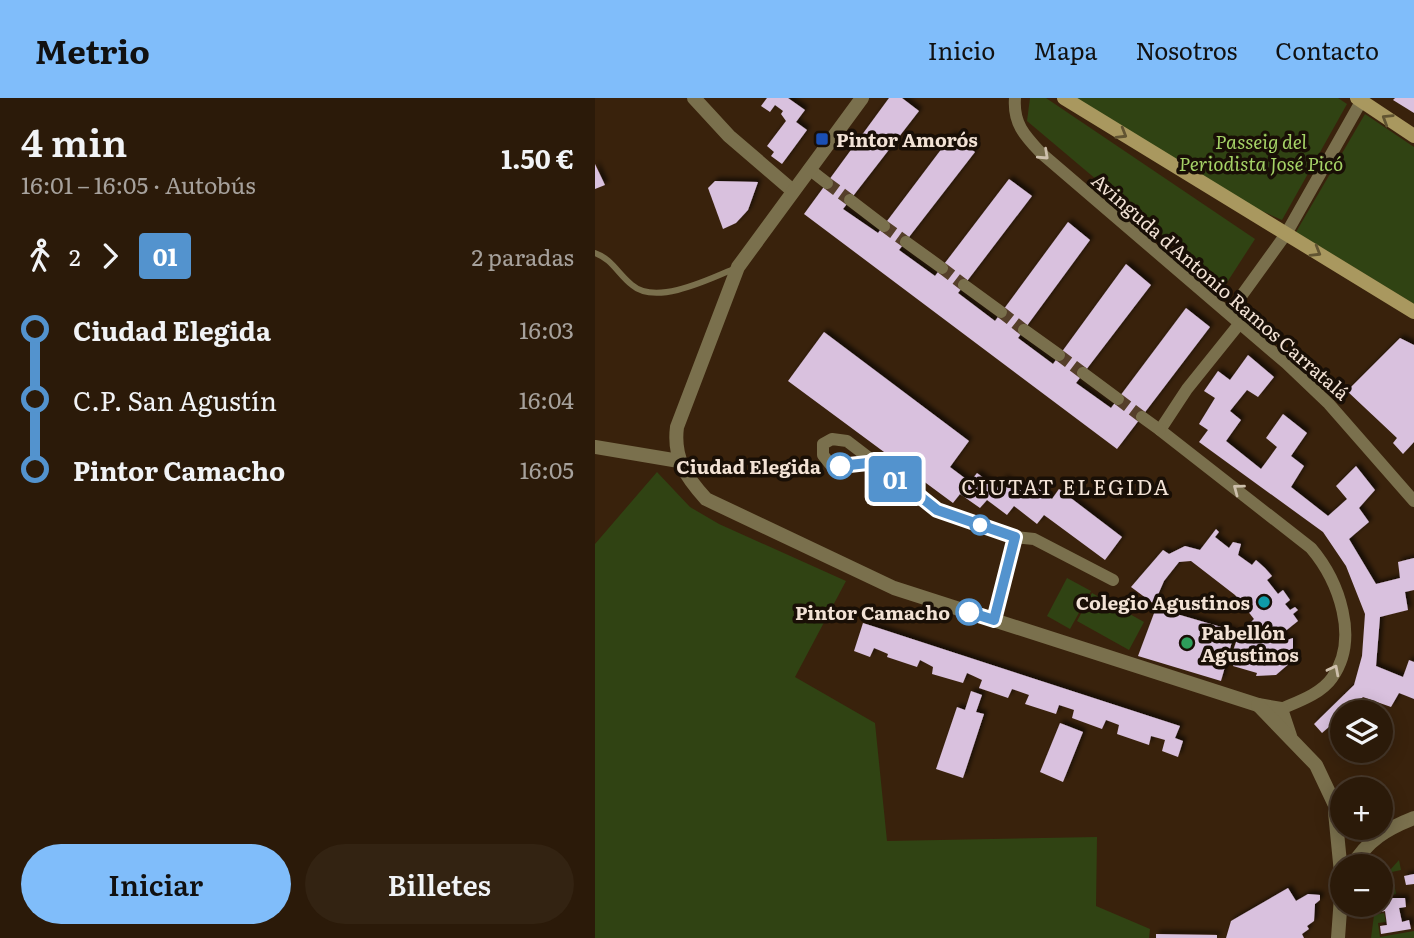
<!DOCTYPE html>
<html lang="es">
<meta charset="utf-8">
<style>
body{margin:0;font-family:Literata,serif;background:#332312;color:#f1f3f6;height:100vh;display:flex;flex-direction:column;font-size:26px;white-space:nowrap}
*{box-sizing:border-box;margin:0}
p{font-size:23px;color:#a6a19c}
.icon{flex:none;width:38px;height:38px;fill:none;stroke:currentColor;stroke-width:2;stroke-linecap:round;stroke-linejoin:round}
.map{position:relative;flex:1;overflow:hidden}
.sheet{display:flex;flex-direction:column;background:#2b1a09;width:595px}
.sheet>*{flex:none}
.badge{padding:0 14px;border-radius:5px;font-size:24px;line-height:46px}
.buttons{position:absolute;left:735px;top:602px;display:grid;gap:14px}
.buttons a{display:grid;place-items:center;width:63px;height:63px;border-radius:50%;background:#2b1a09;box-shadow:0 4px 18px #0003,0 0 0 2px #47382a;font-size:35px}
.map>.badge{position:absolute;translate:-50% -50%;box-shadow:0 0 0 4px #fff}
.legs{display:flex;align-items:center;gap:10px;height:77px;padding:0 21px;font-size:23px}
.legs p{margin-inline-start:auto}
.headline{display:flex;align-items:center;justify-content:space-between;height:119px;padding:0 21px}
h1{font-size:38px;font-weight:600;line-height:52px}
.primary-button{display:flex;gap:14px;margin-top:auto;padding:14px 21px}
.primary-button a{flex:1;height:80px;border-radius:42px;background:#80bdfa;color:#111;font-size:28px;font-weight:600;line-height:80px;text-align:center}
.primary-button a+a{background:#332312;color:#f1f3f6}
ul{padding:0 21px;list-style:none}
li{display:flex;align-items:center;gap:24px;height:70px;font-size:26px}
li i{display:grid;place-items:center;width:10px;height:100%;margin:0 9px;background:currentColor}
li i::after{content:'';width:18px;height:18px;margin:-9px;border:5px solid;border-radius:50%;background:#2b1a09}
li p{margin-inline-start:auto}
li:first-child i{background:linear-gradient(#0000 50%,currentColor 0)}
li:last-child i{background:linear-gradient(currentColor 50%,#0000 0)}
header{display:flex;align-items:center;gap:42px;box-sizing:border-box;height:98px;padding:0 35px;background:#80bdfa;color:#111}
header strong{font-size:33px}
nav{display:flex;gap:38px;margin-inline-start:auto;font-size:24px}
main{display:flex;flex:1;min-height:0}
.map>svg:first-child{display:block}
</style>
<header>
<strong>Metrio</strong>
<nav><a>Inicio</a><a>Mapa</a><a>Nosotros</a><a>Contacto</a></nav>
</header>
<main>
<section class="sheet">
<div class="headline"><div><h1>4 min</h1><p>16:01 – 16:05 · Autobús</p></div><b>1.50 €</b></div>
<div class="legs"><svg class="icon" aria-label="walk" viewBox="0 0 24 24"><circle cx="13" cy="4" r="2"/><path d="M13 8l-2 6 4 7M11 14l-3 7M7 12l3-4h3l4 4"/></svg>2<svg class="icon" aria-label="forward" viewBox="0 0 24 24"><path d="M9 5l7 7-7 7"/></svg><b class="badge" style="background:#5393ce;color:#fff">01</b><p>2 paradas</p></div>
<ul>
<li><i style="color:#5393ce"></i><b>Ciudad Elegida</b><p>16:03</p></li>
<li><i style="color:#5393ce"></i><span>C.P. San Agustín</span><p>16:04</p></li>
<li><i style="color:#5393ce"></i><b>Pintor Camacho</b><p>16:05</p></li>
</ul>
<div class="primary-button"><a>Iniciar</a><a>Billetes</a></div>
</section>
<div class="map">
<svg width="819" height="840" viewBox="0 0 819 840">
<defs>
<filter id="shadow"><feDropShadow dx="3.5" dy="-3.5" stdDeviation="2" flood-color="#0009"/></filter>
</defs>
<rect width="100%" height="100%" fill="#39220c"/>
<g fill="#304313">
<polygon points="435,0 451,0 660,141 629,189 432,23"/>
<polygon points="479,0 743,0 752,6 687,122 662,111"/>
<polygon points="770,16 819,49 819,206 701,134"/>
<polygon points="62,374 95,409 124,426 251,483 200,579 280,625 292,743 502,739 501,808 555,831 554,840 0,840 0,446"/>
<polygon points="472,480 496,493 475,531 452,518"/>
<polygon points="497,495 549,524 534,552 482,523"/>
<polygon points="804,762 806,772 797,774 801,796 786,801 787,781"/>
<polygon points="789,815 791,824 783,825 785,839 819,833 819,840 776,840 779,817"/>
</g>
<g fill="#d9c1de" filter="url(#shadow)">
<polygon points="172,0 193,0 210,12 201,24 212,32 187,66 176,58 179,54 172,48 191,23 186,16 188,13 180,7 175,14 166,8"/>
<polygon points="294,0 307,0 324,13 248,111 283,135 357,37 380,54 304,152 340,178 414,81 437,98 363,195 400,223 473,124 495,142 423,240 458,266 531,166 556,187 481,285 516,310 591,210 615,229 522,351 209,116"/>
<polygon points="800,0 819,0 819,15 798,2"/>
<polygon points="0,66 10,87 0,91"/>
<polygon points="120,83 163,84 153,112 141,125 128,131 113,90"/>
<polygon points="229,234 374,343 355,369 375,384 382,375 402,390 409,380 430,396 437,386 457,401 464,391 527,439 510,462 449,417 442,426 419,408 412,417 392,402 385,410 365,396 358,405 193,283"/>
<polygon points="805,240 819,247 819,344 808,356 798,345 802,340 752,293"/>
<polygon points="653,257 679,279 663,299 652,292 635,313 646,322 631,343 666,371 682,349 671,340 688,316 712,335 696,358 709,368 696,389 733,418 752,401 741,388 761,368 780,392 764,410 774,424 754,441 781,486 805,480 803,464 819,460 819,492 810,494 813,512 785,519 781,568 808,579 814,562 819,564 819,601 804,595 796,609 768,599 727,635 719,626 759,587 767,558 770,516 751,468 728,434 604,344 613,332 604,326 620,300 609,293 623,273 635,282"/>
<polygon points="621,431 624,434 620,439 634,450 638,444 646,446 643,457 657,467 661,462 670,470 677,478 672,482 683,496 688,492 695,502 690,506 695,512 700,509 703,512 698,516 703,523 688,535 692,542 698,540 698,552 693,563 696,564 681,577 661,578 662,575 638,568 643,554 638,553 643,538 659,521 640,497 596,463 584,464 569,483 559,506 536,489 568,452 574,456 590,448 605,452"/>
<polygon points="561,510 640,533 626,583 543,558"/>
<polygon points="268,525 585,628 580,640 588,643 583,659 567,653 570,642 556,638 554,647 522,636 524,627 511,622 507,631 477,620 479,612 464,607 461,616 430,606 434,597 417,591 413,600 384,590 387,582 372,575 368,585 337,576 338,569 325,562 322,569 292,559 293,556 279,550 275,559 259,553"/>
<polygon points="376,593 387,597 381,614 389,616 368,680 341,671 362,609 370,612"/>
<polygon points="465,625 488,634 468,684 445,674"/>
<polygon points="819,776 819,786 811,787 809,778"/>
<polygon points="693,790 701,803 713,796 725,797 725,802 720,806 719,823 712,828 714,831 707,836 709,840 631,840 636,823"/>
<polygon points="797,800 810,800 811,809 804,810 807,824 814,822 816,831 786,836 785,828 792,827 790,813 782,815 780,807"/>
<polygon points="561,836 622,837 622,840 561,840"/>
</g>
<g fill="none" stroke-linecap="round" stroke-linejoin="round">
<g stroke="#553f2a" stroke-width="12" stroke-dasharray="12 6" stroke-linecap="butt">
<polyline points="232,85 255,102"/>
<polyline points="289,128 311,144"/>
<polyline points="347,170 369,187"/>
<polyline points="406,214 429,232"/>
<polyline points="464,257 488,275"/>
<polyline points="523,301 547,319"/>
</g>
<path stroke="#7a704d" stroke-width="6" d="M0 155C17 161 23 176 37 187 61 208 115 181 141 170"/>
<g stroke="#7a704d" stroke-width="12">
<path d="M420 0C418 25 429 37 446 55L691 265 734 306 819 403"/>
<polyline points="214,71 232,85"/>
<polyline points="255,102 289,128"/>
<polyline points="311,144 347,170"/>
<polyline points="369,187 406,214"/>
<polyline points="634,215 691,136 768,0"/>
<path d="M645 225 592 291 565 332 716 450C744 483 765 541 737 580 726 596 702 604 686 611"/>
<polyline points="429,232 464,257"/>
<polyline points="488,275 523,301"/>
<polyline points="547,319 565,332"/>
<polyline points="282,364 245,368 235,366 228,357 228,346 237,341 252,343 342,412 420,439 439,441 518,482"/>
<polyline points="399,522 420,439"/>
</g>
<g stroke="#7a704d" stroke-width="14">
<polyline points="99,0 134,38 198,93"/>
<path d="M267 0 143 169 82 329C78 360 91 379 111 401L299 490 663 607 686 611 695 638"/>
<polyline points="0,349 84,363"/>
<polyline points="663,607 721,667 747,722"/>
<polyline points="740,714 747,785 743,840"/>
<polyline points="760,730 778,740"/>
<path d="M757 768C773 742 791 731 819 720"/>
</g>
<g stroke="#a9985f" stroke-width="14">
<polyline points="469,0 819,214"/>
<polyline points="762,0 819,38"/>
</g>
</g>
<defs><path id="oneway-chevron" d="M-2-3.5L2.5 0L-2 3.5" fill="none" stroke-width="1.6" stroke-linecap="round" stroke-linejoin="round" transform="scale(1.75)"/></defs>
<g stroke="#615432">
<use href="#oneway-chevron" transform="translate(792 21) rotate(-148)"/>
<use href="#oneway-chevron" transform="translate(527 36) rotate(31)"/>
<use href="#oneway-chevron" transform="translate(721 154) rotate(31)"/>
</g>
<g stroke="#cec0ac">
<use href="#oneway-chevron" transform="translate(449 57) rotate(43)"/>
<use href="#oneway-chevron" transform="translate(643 391) rotate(-143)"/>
<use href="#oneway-chevron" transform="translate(739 572) rotate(-63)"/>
</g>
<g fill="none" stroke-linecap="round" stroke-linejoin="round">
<g stroke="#fff" stroke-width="16">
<polyline id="line-1" points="245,368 282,364 342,412 420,439 399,522 374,514"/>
</g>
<use href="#line-1" stroke="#5393ce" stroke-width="10"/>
</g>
<rect fill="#1a4fb4" stroke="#190f06" stroke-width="2.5" x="220" y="34" width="14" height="14" rx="3.5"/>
<g fill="#fff" stroke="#5393ce" stroke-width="3.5">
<circle cx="245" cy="368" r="12"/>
<circle cx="385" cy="427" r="9"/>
<circle cx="374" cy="514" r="12"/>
</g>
<circle fill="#0f9aa8" stroke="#190f06" stroke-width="2.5" cx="669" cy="504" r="7"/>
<circle fill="#2e9e5b" stroke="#190f06" stroke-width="2.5" cx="592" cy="545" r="7"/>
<g text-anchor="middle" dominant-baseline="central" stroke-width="7" stroke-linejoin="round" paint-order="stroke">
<g font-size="19" font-weight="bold" fill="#f2e2d5" stroke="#190f06" text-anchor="start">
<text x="241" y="41">Pintor Amorós</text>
<text x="655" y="504" text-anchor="end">Colegio Agustinos</text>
<text x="606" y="534">Pabellón<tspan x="606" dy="22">Agustinos</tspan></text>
</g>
<g font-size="19" font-style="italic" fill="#a5d266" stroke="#190f06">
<text x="666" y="43">Passeig del<tspan x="666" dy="22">Periodista José Picó</tspan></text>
</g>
<g font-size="19" fill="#f2e2d5" stroke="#190f06">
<text transform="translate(626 188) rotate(41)">Avinguda d'Antonio Ramos Carratalá</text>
</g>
<g font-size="19" font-weight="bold" fill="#f2e2d5" stroke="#190f06" text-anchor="end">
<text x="226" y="368">Ciudad Elegida</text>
<text x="355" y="514">Pintor Camacho</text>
</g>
<g font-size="21" letter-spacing="2" fill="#f2e2d5" stroke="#190f06">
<text x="471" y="387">CIUTAT ELEGIDA</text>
</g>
</g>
</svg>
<div class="buttons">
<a><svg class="icon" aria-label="layers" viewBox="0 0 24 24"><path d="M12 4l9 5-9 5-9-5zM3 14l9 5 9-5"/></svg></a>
<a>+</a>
<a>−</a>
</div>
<b class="badge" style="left:300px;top:381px;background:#5393ce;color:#fff">01</b>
</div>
</main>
